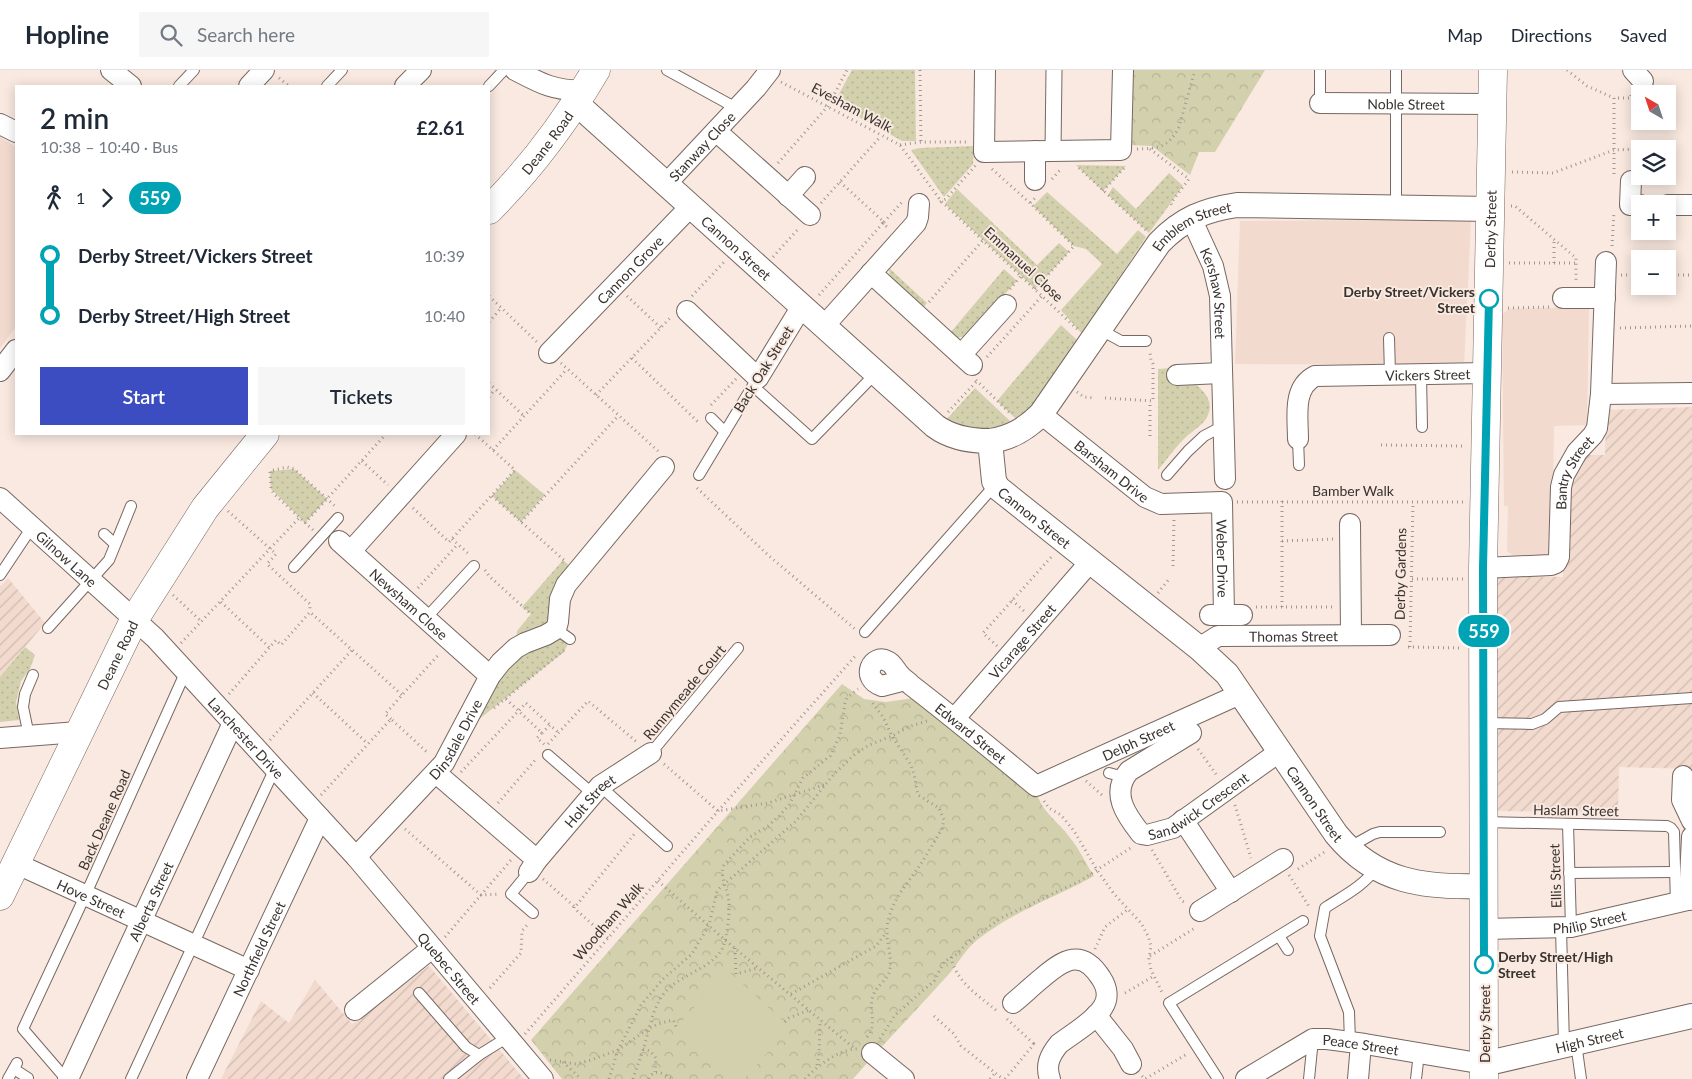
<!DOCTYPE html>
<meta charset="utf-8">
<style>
body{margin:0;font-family:Lato,sans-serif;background:#f6f6f7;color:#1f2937;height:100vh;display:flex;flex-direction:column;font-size:19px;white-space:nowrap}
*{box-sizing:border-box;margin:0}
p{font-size:16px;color:#747a83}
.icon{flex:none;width:28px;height:28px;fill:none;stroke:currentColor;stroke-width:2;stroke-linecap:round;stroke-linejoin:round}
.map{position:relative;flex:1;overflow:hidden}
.side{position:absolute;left:15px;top:15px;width:475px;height:350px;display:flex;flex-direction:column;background:#fff;border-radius:0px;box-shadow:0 2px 12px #0003}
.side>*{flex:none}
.badge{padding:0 10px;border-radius:16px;font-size:18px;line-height:32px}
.needle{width:32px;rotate:321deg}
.controls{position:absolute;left:1631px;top:15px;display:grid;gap:10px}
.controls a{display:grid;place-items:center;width:45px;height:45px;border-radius:0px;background:#fff;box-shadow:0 2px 12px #0003;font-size:25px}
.map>.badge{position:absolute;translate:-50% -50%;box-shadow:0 0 0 2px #fff}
.legs{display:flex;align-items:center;gap:8px;height:55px;padding:0 25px;font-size:16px}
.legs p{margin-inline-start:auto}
.head{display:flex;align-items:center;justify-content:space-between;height:85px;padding:0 25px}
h1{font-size:28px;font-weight:600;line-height:38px}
.primary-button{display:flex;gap:10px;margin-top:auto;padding:10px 25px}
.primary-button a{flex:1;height:58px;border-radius:0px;background:#3b4dc0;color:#fff;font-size:20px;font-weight:600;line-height:58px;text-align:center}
.primary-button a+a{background:#f6f6f7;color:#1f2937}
ul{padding:0 25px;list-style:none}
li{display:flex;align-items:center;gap:18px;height:60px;font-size:19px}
li i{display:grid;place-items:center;width:8px;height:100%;margin:0 6px;background:currentColor}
li i::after{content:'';width:12px;height:12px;margin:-6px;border:4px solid;border-radius:50%;background:#fff}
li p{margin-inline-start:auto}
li:first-child i{background:linear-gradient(#0000 50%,currentColor 0)}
li:last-child i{background:linear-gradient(currentColor 50%,#0000 0)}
header{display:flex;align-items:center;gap:30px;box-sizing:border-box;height:70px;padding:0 25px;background:#fff;border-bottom:1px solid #e0e1e3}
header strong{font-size:24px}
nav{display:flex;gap:28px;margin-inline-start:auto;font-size:18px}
.search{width:350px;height:45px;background:#f6f6f7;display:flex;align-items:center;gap:12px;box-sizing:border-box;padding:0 18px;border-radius:0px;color:#747a83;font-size:19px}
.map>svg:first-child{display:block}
</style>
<header>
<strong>Hopline</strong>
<div class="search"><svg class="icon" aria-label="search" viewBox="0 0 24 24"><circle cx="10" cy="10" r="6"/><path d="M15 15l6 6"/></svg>Search here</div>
<nav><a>Map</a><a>Directions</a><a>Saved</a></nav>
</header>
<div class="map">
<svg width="1692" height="1009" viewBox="0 0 1692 1009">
<defs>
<pattern id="industrial-furrows" width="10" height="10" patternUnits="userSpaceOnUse" patternTransform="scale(1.25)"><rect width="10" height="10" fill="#f2dace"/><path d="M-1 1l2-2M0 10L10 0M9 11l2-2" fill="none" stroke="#d0bcb1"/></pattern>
<pattern id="grass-dots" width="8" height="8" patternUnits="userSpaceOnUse" patternTransform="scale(1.25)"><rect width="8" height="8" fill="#d3d1ad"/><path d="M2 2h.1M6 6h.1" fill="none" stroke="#b6b495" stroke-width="1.8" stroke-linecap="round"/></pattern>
<pattern id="forest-crowns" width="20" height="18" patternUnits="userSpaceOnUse" patternTransform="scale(1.25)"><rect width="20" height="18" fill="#d3d1ad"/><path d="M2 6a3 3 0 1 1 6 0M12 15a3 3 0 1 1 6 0" fill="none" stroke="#b6b495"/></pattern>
</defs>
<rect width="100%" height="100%" fill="#f9e9e0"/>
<g fill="#f2dace">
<polygon points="0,67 16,77 16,257 0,278"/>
<polygon points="1455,150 1471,151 1464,295 1235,294 1240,151"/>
<polygon points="1589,237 1587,355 1554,356 1552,480 1547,485 1512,485 1507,481 1508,436 1504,436 1502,245 1508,239"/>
</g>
<g fill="url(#industrial-furrows)">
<polygon points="1692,337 1692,699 1619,697 1618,743 1497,741 1497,506 1563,507 1566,426 1583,385 1605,385 1606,340"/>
<polygon points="8,508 45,553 0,607 0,515 1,516"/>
<polygon points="429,896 524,1009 221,1009 261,931 289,953 315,910 352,954"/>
</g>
<g fill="url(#grass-dots)">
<polygon points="852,0 915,0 916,71 902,71 834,33"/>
<polygon points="974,76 973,94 944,127 911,80 920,78"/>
<polygon points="1076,95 1126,96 1103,121"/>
<polygon points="1169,103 1183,116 1149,163 1108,125 1113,117 1136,139"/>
<polygon points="957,119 1037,195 1059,173 1069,182 1035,219 945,134"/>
<polygon points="1047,122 1117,184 1138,160 1146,167 1082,264 1061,240 1102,194 1086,179 1074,176 1033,136"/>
<polygon points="889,198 927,233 921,240 890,211"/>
<polygon points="1004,199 1017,211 966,266 956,268 950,263"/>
<polygon points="1061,255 1078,271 1031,338 1016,349 997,331"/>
<path d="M1172 298C1189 310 1221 325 1206 349 1201 356 1194 360 1188 365 1177 375 1168 388 1158 400V299Z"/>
<path d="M975 318 1010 351C987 363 969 361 947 349Z"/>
<polygon points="294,399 327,429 305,453 271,419 270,401"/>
<polygon points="515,400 545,425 521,452 492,426"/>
<polygon points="563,490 576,502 557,557 570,569 564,582 459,665 516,578 517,561 531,544 522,537"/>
<polygon points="25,577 35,585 30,599 21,611 16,632 19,650 0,652 0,607"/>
</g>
<g fill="url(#forest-crowns)">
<polygon points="1130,0 1265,0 1215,82 1199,82 1190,105 1152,76 1129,75"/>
<path d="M842 614 864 629 886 632 914 628 1037 725C1045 745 1059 752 1071 769 1080 780 1086 794 1094 806 1054 828 1012 842 977 870 963 882 959 893 948 905 917 940 884 973 853 1009H562L531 970Z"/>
</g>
<polygon fill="#d3d1ad" points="727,900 790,957 744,1009 729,1009 674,960"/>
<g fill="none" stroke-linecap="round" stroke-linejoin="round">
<g stroke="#776861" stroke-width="12">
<g id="service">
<polyline points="667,0 738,39"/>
<polyline points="1396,0 1396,138"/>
<polyline points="179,16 194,0"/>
<polyline points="327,16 342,0"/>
<polyline points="489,16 504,0"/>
<polyline points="1320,33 1320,0"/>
<polyline points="1101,260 1121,271 1146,271"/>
<polyline points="1389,268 1390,304"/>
<polyline points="1421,304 1422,357"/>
<polyline points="753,316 812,369 876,303"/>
<polyline points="711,348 725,362"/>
<polyline points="1298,369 1299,395"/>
<polyline points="699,405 755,312"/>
<polyline points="1167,405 1188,381 1204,366 1223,356"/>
<polyline points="104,464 115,474"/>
<polyline points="294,497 338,448"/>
<polyline points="0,505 32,457"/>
<polyline points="426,548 474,496"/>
<polyline points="48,558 109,490 131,436"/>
<polyline points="556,559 570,569"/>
<polyline points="865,562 995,415"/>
<polyline points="1485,653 1532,654 1545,649 1559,637 1692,628"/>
<polyline points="29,666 23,637 25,624 33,605"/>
<polyline points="651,683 738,578"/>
<polyline points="548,685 593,724"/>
<polyline points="1109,703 1124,707"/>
<polyline points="600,716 667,776"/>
<polyline points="1485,752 1667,756 1671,758 1674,762 1676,834"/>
<polyline points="1568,754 1571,857"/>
<polyline points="1348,778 1373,764 1380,762 1440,762"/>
<polyline points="529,802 511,824 533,843"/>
<polyline points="1569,803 1674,802"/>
<polyline points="1561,858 1564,976"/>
<polyline points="1279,866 1288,880"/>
<polyline points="419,923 466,977 479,985 508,967"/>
<path d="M1350 972 1349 942 1320 866 1325 838C1343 826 1364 816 1376 798"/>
<polyline points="1576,973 1581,1009"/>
<polyline points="14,999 28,1008"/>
<polyline points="8,1009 17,993"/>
<polyline points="66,1009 23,959 85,826 186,601"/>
<polyline points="131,1009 275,698"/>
<polyline points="449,1009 479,985"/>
<polyline points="1218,1009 1169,933 1303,851"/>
<polyline points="1309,1009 1313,969"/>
<polyline points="1416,1009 1419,983"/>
</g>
</g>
<g stroke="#776861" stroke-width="17">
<polyline id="pedestrian" points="1053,81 1054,0"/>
</g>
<g stroke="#776861" stroke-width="22">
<g id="minor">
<polyline points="111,0 131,16"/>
<path d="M515 0C542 14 552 20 583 21"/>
<polyline points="985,0 984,82 1121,80 1123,0"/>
<polyline points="1633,0 1643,11"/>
<polyline points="249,16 264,0"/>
<polyline points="405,16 421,0"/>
<path id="s1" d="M1320 33 1492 34"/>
<polyline points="0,54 16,62"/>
<polyline points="716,61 810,145"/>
<polyline points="1035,81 1035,110"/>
<polyline points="1631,111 1630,135 1640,135"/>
<path id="s2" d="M666 114 756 18 770 0"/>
<polyline points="788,126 805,107"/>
<polyline points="1668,135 1692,135"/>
<path id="s3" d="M1191 148 1213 196 1220 226 1225 409"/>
<polyline points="871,203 972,295"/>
<polyline points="1563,228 1605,228"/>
<polyline points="687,241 758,308 802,236"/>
<polyline points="824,256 916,153 918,147 919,134"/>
<path id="s4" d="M549 283 691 136"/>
<polyline points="961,285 1006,235"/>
<polyline points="0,301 16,280"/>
<polyline points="1177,305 1221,303"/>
<polyline points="1601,324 1692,323"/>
<path id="s5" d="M1041 344 1145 427 1161 434 1222 432 1224 545"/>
<path id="s6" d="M1298 369C1298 347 1292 318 1315 306L1487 303"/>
<path id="s7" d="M0 428 155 568 356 787 543 1009"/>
<polyline points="1350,454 1351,565"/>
<path id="s8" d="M339 471 490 606"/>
<polyline points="351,481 456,364"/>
<path id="s9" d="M1483 498 1551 495 1556 493 1559 487 1561 417 1564 405 1577 382 1593 365 1597 358 1601 324 1606 192"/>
<polyline points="1210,545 1242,545"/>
<path id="s10" d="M1199 578 1218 566 1390 565"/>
<path id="s11" d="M905 610 882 616C859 608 873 583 887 591 893 593 895 600 900 605 903 609 908 611 911 615 954 648 995 682 1036 716L1240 624"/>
<path id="s12" d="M955 648 1090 492"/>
<path id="s13" d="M1191 663 1129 701C1110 723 1126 745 1141 764L1147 765 1173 758 1279 682"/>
<polyline points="0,668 78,662"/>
<polyline points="436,703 537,790"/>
<polyline points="1683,706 1682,730 1692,751"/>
<polyline points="1183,750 1231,822"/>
<path id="s14" d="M356 787 444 693 490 606 501 592 516 578 525 573 546 565 556 559 558 552 560 529 566 515 664 397"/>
<path id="s15" d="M15 793 249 900"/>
<path id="s16" d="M529 802 537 790 600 716 651 683"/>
<polyline points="1689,830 1692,767"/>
<polyline points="1200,841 1283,789"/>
<path id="s17" d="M1485 859 1571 857 1692 829"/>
<path d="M1013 933C1023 925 1032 916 1042 908 1064 889 1082 878 1101 908 1107 917 1109 928 1103 937 1095 951 1072 964 1059 974 1050 985 1045 995 1050 1009"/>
<polyline points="355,940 432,878"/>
<polyline points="1096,945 1123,979 1131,994"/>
<polyline points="872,983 904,1009"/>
<path id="s18" d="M68 1009 233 653"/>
<path id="s19" d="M197 1009 320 748"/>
<path id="s20" d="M1246 1009 1313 969H1327L1365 974 1484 994"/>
<polyline points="1358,1009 1361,974"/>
</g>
</g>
<g stroke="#776861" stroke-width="26">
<g id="tertiary">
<path id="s21" d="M576 33 935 356C951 368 970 371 990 371L994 411 998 418 1199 578 1227 604 1336 764C1376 813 1426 818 1484 816"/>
<path id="s22" d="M990 371C1011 368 1026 359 1041 344L1159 173C1182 149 1204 140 1237 135L1491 139"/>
<path id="s23" d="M1484 994 1692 946"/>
</g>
</g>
<g stroke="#776861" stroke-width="29">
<g id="primary">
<path id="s24" d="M489 140C530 99 566 51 596 0"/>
<path id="s25" d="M0 826 134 550 205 438 265 364"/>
<path id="s26" d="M1484 1009 1483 498 1493 0"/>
</g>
</g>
<g stroke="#a29790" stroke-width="3" stroke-dasharray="1 4" stroke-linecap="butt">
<polyline points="920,0 921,72"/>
<polyline points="1567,0 1587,16 1614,28"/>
<polyline points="279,8 289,16"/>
<polyline points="781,12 900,75 941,131 1077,259"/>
<polyline points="900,75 921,72 969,72"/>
<path d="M1137 79C1159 78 1168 78 1179 57L1195 0"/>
<polyline points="1150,79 1189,109 1171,133 1173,138"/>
<polyline points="1653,79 1668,78"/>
<polyline points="778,93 828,36 847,0"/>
<polyline points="1079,98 1146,160"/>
<polyline points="992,99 1030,133"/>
<polyline points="1512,102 1553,103 1614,80 1640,79"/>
<polyline points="1614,104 1614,28 1631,28 1631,22"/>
<polyline points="1052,109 1061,99"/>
<polyline points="840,112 884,152 883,153 889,159"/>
<polyline points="1103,121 1125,97"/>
<polyline points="940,132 946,129 976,95"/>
<polyline points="821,133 881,66"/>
<polyline points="1511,136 1515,136 1576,188 1576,212"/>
<polyline points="884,152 902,132"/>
<polyline points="1612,176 1614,142"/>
<polyline points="773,187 799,158"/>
<polyline points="1509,193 1576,193"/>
<polyline points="1554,193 1554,169"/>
<polyline points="1621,205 1640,205"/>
<polyline points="1668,205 1692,205"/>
<polyline points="1010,219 1021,206"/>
<polyline points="1035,219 1074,176 1030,133 1036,127"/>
<polyline points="819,225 883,153"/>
<polyline points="489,226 537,272"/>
<polyline points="627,226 661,258"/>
<polyline points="692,226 724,192"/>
<polyline points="929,232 983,170"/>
<polyline points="1508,238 1549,237"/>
<polyline points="489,252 501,238"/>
<polyline points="1620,258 1692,256"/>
<polyline points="987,287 1042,226"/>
<polyline points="632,288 698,352"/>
<polyline points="561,293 658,381"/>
<polyline points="976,310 1011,344"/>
<polyline points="489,313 524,346"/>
<polyline points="1077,322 1084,327 1095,328"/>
<polyline points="596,325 672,246"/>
<polyline points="489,327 495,319"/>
<polyline points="1105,328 1153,331 1153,294 1151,291 1150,282"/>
<polyline points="711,335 736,309"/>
<polyline points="948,342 976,312"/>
<polyline points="1150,366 1150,331"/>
<polyline points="1381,375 1465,376"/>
<polyline points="493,380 567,299"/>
<polyline points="362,391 388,415"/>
<polyline points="697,418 768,485 855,559"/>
<polyline points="492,426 565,491"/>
<polyline points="1237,432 1464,432"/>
<polyline points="413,438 449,472 515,400 475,364"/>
<polyline points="228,441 276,484 267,494 310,534 310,542"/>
<polyline points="521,452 618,346"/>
<polyline points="305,453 386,364"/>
<polyline points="313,460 274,424 271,419 270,401 287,397 294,399 336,437"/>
<polyline points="452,469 470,485"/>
<polyline points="1282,471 1334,469"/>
<polyline points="1173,496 1174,450"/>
<polyline points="485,500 489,506 531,544"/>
<polyline points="1412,509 1463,509"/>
<polyline points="418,518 458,474"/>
<polyline points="1158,523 1169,509"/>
<polyline points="173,525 202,552"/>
<polyline points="1012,530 1025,542"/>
<polyline points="221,532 270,578"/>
<polyline points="1256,537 1334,537"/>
<polyline points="1282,537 1282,431"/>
<polyline points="181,573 299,448"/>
<polyline points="997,576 983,563 1053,485"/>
<polyline points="1408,577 1462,578"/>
<polyline points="1410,577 1413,432"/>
<polyline points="313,623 368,674"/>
<polyline points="229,624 276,570 281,575 310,542 402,625"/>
<polyline points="506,629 542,663 537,668 545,675"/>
<polyline points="494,638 564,580"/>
<polyline points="391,649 385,644 440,583"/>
<polyline points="542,663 550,655 559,663"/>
<polyline points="270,670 352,580"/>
<polyline points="548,674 588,631 638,673"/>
<polyline points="1198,679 1218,707"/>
<polyline points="664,694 718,741 768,733 824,715"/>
<polyline points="461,702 526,633 550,655"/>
<polyline points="1086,711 1102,725"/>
<polyline points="321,725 391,649 429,684"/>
<polyline points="1044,731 1049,738 1061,745 1074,761 1097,800 1114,824 1141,853 1148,866 1151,876 1149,889 1151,900 1163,924"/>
<polyline points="498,733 536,689"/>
<polyline points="1235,735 1251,788"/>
<polyline points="405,759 481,825 499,824"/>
<polyline points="1152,780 1182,831 1186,833"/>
<polyline points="1298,799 1326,781"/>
<polyline points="1289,805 1310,838"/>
<polyline points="543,809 575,837 636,762"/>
<polyline points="658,811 725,870 855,979"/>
<polyline points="574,837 574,838 608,868"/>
<polyline points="445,867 511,790"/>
<polyline points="735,878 736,904 758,898"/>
<polyline points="1095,879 1105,857 1127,840"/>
<polyline points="1150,886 1195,858"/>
<path d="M951 887C956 912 979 926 997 941"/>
<polyline points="490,918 521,883 522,861 528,854"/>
<polyline points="1125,923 1154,906"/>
<polyline points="791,924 876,876 886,863"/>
<polyline points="934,946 954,964 961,976 1003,1009"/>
<polyline points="1007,949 1034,974"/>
<polyline points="785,952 789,948 809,940"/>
<polyline points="525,964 718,741 857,584"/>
<path d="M867 967C878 954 868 940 873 926 876 915 889 911 890 898 892 877 882 867 890 844 896 825 911 809 922 792 929 781 935 770 942 759L944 750 939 738 918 725 914 704 911 695 892 666 883 647 871 631"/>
<polyline points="880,969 895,945 934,911 944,892 957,884 968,872 1001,848 1080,811 1132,777"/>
<polyline points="643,979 650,981 656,988 655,1002"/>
<polyline points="550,990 576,994 591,990 618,980 648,959 658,954 673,950 675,953 676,957"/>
<polyline points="563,992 581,1009"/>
<polyline points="817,995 819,986 820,950"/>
<polyline points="1142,1006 1145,1009 1187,984"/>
<polyline points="609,1009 618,980 641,935 663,909 692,884 709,855 717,822 720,818 796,751 834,704 855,684 869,675 892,666 908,657 930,650"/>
<path d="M633 1009C636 999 640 990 643 980 650 959 652 934 669 918 684 904 715 896 723 877 727 868 730 841 729 832 728 821 719 804 724 795L750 767 768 756 779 746 789 735 803 708 830 686 840 665 845 633 847 628 858 619"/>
<path d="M649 1009C654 997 664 1004 672 1009"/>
<path d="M805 1009C817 996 839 979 857 979"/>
<polyline points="990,1009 995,1003"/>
<polyline points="1005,1009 1034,974 1037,977"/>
</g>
<use href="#service" stroke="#fff" stroke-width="10"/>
<use href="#pedestrian" stroke="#fff" stroke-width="15"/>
<use href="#minor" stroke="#fff" stroke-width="20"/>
<use href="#tertiary" stroke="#fff" stroke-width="24"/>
<use href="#primary" stroke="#fff" stroke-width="28"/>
</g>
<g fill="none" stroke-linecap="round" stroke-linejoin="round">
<g stroke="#fff" stroke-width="11">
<polyline id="line-1" points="1484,894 1483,498 1489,229"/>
</g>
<use href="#line-1" stroke="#00a3b4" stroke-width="8"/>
</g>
<g fill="#fff" stroke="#00a3b4" stroke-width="2.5">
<circle cx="1489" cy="229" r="9"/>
<circle cx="1484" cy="894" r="9"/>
</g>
<g text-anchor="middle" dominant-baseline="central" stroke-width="4" stroke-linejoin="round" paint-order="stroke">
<g font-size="14" fill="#39332f" stroke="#f9e9e0">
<text stroke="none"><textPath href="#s1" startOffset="86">Noble Street</textPath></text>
<text transform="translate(852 37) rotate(28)">Evesham Walk</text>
<text stroke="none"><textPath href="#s24" startOffset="89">Deane Road</textPath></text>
<text stroke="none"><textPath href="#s2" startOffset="52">Stanway Close</textPath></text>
<text stroke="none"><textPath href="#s22" startOffset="304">Emblem Street</textPath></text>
<text stroke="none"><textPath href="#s26" startOffset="850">Derby Street</textPath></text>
<text stroke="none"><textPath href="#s21" startOffset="216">Cannon Street</textPath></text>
<text transform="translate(1024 194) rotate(43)">Emmanuel Close</text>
<text stroke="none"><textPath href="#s4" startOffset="116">Cannon Grove</textPath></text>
<text stroke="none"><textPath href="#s3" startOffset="80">Kershaw Street</textPath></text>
<text transform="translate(763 299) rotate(-58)">Back Oak Street</text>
<text stroke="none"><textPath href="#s6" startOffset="182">Vickers Street</textPath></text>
<text stroke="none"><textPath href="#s5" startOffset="91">Barsham Drive</textPath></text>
<text stroke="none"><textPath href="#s9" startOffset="168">Bantry Street</textPath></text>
<text x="1353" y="420">Bamber Walk</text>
<text stroke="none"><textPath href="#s21" startOffset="636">Cannon Street</textPath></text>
<text stroke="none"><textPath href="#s7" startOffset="90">Gilnow Lane</textPath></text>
<text stroke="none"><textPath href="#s5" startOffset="268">Weber Drive</textPath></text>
<text transform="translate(1400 504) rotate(-89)">Derby Gardens</text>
<text stroke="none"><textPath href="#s8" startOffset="94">Newsham Close</textPath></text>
<text stroke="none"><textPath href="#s10" startOffset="98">Thomas Street</textPath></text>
<text stroke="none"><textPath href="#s12" startOffset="102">Vicarage Street</textPath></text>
<text stroke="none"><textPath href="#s25" startOffset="268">Deane Road</textPath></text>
<text transform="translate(684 622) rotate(-50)">Runnymeade Court</text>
<text stroke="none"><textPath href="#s11" startOffset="179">Edward Street</textPath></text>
<text stroke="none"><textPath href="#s7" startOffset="344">Lanchester Drive</textPath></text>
<text stroke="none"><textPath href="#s14" startOffset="155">Dinsdale Drive</textPath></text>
<text stroke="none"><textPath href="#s11" startOffset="375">Delph Street</textPath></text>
<text stroke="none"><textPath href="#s16" startOffset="94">Holt Street</textPath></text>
<text stroke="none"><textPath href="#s13" startOffset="209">Sandwick Crescent</textPath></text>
<text stroke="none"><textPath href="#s21" startOffset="1041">Cannon Street</textPath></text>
<text transform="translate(1576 740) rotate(1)">Haslam Street</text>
<text transform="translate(104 750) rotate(-66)">Back Deane Road</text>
<text transform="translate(1555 806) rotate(-92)">Ellis Street</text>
<text stroke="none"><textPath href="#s15" startOffset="84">Hove Street</textPath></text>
<text stroke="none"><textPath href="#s18" startOffset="196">Alberta Street</textPath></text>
<text transform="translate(608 851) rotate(-49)">Woodham Walk</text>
<text stroke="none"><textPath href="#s17" startOffset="105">Philip Street</textPath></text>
<text stroke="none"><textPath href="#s19" startOffset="144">Northfield Street</textPath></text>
<text stroke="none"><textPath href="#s7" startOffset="651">Quebec Street</textPath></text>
<text transform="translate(1484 954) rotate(-90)">Derby Street</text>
<text stroke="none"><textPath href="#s23" startOffset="108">High Street</textPath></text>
<text stroke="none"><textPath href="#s20" startOffset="126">Peace Street</textPath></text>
</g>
<g font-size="14" font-weight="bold" fill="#39332f" stroke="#f9e9e0" text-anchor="end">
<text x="1475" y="221">Derby Street/Vickers<tspan x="1475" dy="16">Street</tspan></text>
<text x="1498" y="886" text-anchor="start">Derby Street/High<tspan x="1498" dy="16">Street</tspan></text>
</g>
</g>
</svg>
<div class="controls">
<a><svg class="needle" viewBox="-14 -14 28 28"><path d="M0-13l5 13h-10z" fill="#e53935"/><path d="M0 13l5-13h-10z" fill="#747a83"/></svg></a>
<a><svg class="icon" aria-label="layers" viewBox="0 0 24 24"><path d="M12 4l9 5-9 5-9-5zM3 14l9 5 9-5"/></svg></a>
<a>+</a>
<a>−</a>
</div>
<b class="badge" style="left:1484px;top:561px;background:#00a3b4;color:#fff">559</b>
<section class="side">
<div class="head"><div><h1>2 min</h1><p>10:38 – 10:40 · Bus</p></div><b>£2.61</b></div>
<div class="legs"><svg class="icon" aria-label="walk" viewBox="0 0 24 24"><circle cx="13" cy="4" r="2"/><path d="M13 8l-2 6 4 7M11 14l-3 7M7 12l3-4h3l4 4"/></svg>1<svg class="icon" aria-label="forward" viewBox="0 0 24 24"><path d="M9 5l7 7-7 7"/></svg><b class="badge" style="background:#00a3b4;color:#fff">559</b></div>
<ul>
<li><i style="color:#00a3b4"></i><b>Derby Street/Vickers Street</b><p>10:39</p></li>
<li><i style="color:#00a3b4"></i><b>Derby Street/High Street</b><p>10:40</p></li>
</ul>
<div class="primary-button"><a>Start</a><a>Tickets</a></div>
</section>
</div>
